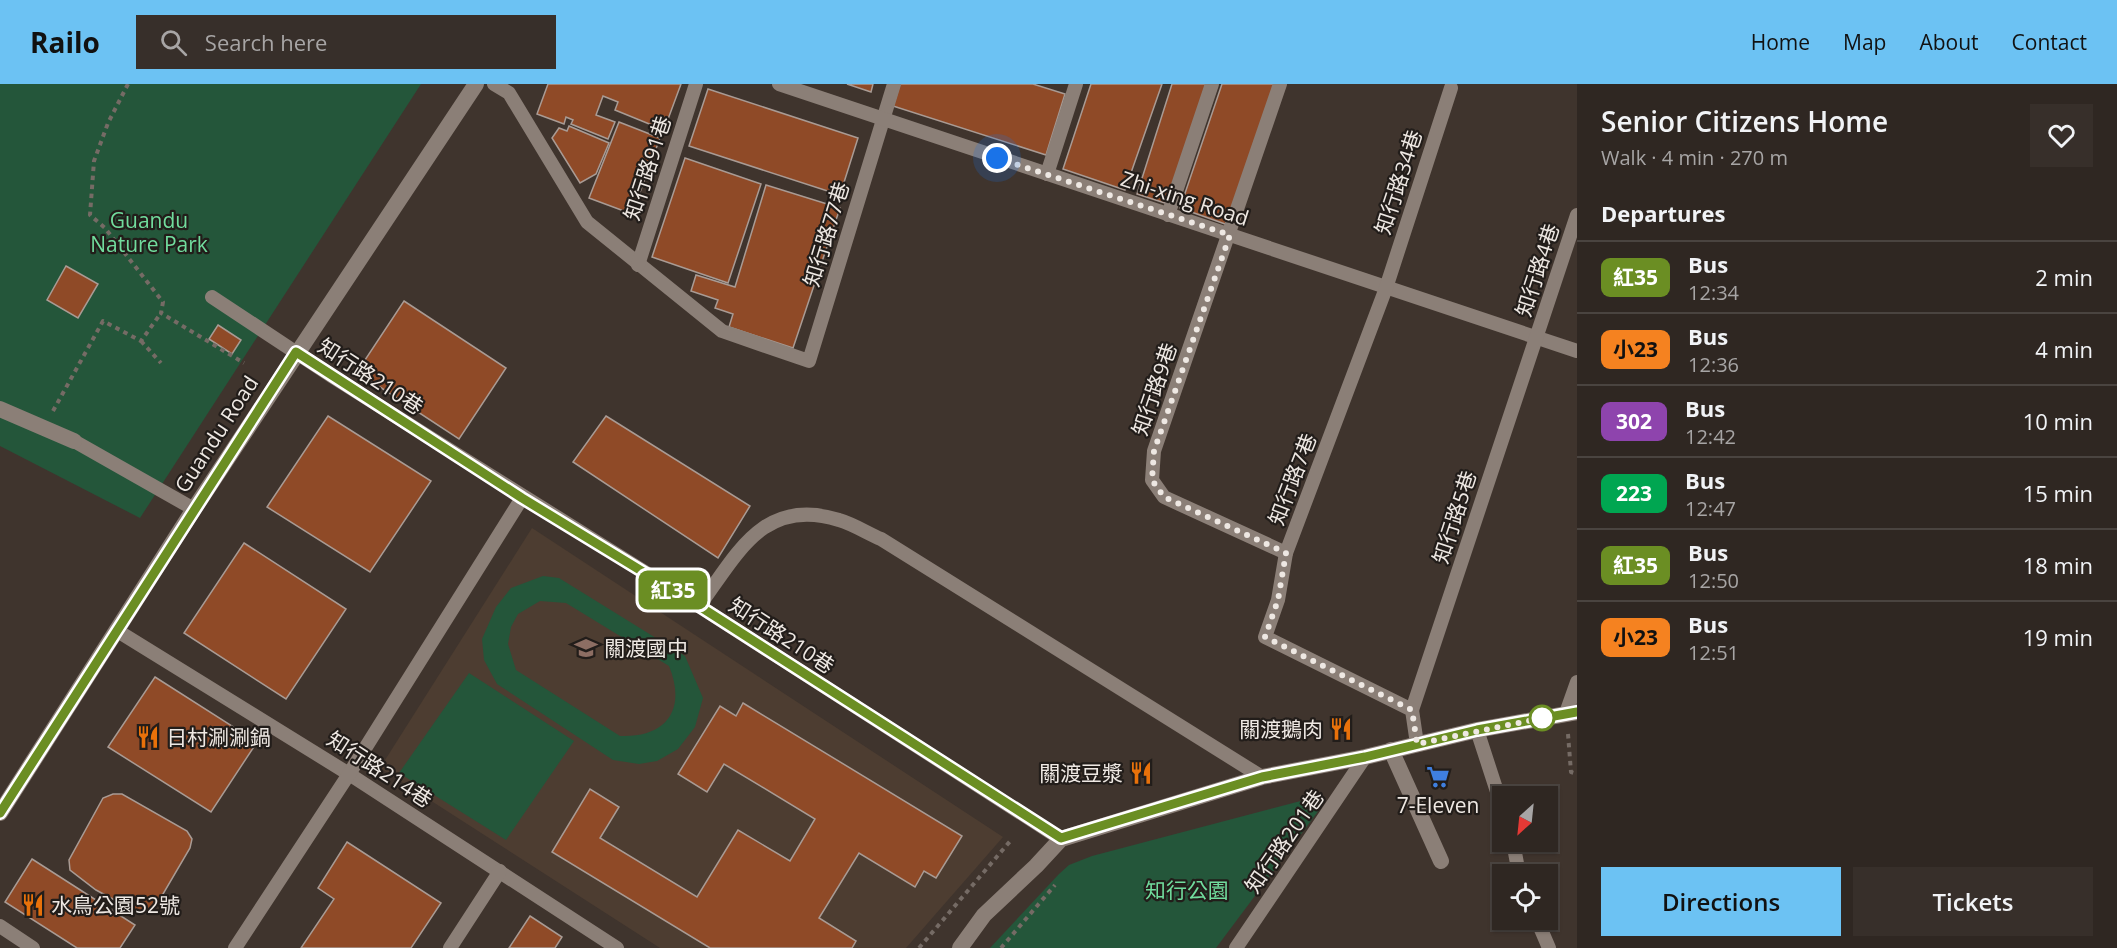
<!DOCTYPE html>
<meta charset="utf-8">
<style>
body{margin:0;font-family:"Open Sans","Noto Sans TC",sans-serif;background:#372f2a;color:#f1f3f6;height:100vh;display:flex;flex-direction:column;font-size:22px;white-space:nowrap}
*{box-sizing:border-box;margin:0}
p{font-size:20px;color:#a7a5a5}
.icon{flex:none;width:33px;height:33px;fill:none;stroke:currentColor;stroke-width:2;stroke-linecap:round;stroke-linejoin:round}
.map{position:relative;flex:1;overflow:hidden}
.side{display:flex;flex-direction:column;background:#2f2722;width:540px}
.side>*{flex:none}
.badge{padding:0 12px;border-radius:9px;font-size:21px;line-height:39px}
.needle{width:39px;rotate:207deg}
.controls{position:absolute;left:1492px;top:702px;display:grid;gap:12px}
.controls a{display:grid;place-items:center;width:66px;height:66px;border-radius:0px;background:#2f2722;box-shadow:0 2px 4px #0004,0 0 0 2px #4a4440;font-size:30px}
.you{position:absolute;width:30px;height:30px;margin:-15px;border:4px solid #fff;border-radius:50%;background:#1a73e8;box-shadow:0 0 0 9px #1a73e833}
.map>.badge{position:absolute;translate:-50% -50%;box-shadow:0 0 0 3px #fff}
h2{padding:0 24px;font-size:22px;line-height:54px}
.round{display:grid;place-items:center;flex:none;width:63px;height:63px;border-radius:0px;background:#372f2a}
.summary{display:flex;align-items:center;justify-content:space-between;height:102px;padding:0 24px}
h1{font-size:28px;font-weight:600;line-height:45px}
.action{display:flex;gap:12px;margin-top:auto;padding:12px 24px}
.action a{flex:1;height:69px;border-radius:0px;background:#6cc2f3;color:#111;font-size:24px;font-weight:600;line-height:69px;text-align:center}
.action a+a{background:#372f2a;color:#f1f3f6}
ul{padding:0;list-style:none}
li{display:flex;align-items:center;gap:18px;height:72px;padding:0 24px;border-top:2px solid #4a4440}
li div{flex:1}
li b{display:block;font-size:22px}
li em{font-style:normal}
li .badge{min-width:66px;font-weight:700;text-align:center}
header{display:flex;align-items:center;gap:36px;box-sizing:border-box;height:84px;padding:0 30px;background:#6cc2f3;color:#111}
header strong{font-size:28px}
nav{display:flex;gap:33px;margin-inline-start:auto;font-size:21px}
.search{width:420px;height:54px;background:#372f2a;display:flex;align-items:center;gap:15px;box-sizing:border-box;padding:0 21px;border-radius:0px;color:#a7a5a5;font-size:22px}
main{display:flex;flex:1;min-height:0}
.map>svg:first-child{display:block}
</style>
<header>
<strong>Railo</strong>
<div class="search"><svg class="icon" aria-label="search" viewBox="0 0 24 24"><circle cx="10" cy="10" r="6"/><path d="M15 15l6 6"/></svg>Search here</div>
<nav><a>Home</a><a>Map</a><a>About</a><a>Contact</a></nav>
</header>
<main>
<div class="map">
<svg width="1577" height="864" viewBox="0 0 1577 864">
<rect width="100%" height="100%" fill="#3f342d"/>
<polygon fill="#4d3d31" points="532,444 1003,753 906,864 660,864 380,684"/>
<g fill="#24563a" fill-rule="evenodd">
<polygon points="0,0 421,0 140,434 0,362"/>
<path d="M543 492 559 494 685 572 703 614 695 643 678 665 657 677 639 680 613 676 497 600 484 576 482 555 496 523 511 504ZM540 517 566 519 669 582C687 626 666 654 620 652L516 586 508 560 511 543 518 530Z"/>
<polygon points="469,589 574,657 506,756 399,689"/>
<polygon points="1316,713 1322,722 1216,864 990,864 1059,790 1069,781 1092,772"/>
</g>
<g fill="#8f4a27" stroke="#a99b94" stroke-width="1.5">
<polygon points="548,0 681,0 664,46 615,26 618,18 603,12 596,31 615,38 608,55 571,40 573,36 566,33 564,40 537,30"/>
<polygon points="847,0 873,0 871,8"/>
<polygon points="900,0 1033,0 1065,10 1046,71 893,22"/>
<polygon points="1091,0 1162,0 1125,106 1063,85"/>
<polygon points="1172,0 1206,0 1168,120 1137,110"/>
<polygon points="1222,0 1276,0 1228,141 1180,124"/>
<polygon points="708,5 858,54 840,111 689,62"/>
<polygon points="619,38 660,54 632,130 589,114"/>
<polygon points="569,42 609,59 596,90 580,99 552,54 559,44 567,47"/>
<polygon points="685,74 761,100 728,199 652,173"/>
<polygon points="766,101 840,124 793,264 729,243 733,230 715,224 718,216 691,207 696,191 735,203"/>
<polygon points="66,182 98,200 78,234 47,216"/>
<polygon points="404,217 506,284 459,355 357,288"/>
<polygon points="218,241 241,256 232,270 209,255"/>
<polygon points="328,332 431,397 370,488 267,423"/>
<polygon points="606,332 750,422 718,474 573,378"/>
<polygon points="244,459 346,525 286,615 184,549"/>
<polygon points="155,593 257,658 211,728 108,663"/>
<polygon points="743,619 962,752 936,794 924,787 915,803 859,769 819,834 856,857 852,864 710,864 552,768 590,705 619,723 600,754 697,813 738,746 790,777 815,735 724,680 707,708 678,690 720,622 736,632"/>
<polygon points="113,710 122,710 187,747 192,755 190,764 156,822 149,828 139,829 96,806 70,786 69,776 103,714"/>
<polygon points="347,758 441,819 411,864 301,864 334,815 318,804"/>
<polygon points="32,775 135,841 120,864 77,864 5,818"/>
<polygon points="530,832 562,853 555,864 509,864"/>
</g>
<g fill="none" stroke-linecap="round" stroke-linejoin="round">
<g stroke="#756b65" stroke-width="4" stroke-dasharray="4.5 4.5" stroke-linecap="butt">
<polyline points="128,0 108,39 94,77 90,131 105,144 163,218 161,229 244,279"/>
<polyline points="141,257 161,279"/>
<polyline points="53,327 103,237 141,257 161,229"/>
<polyline points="1568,650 1571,688 1577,690"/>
<polyline points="919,864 1012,755"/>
<polyline points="1001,864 1055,801"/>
</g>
<g stroke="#8b7f77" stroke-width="14">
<polyline points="494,0 509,9 587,138 722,247 809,277 894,0"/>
<polyline points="779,0 1577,267"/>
<polyline points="1280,0 1154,367 1152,396 1164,413 1286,469"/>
<polyline points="1047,90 1076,0"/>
<polyline points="1168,131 1212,0"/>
<polyline points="638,181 696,0"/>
<polyline points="212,213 330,291 699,522 1061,755"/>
<polyline points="74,357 194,425"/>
<path d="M699 522C737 471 763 412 839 436 853 440 867 449 881 455L1262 693"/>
<polyline points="116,546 349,690 617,864"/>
<polyline points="1412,626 1577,131"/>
<polyline points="1566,629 1577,598"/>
<polyline points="1477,646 1503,726"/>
<polyline points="1417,660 1412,626 1265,553 1278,516 1286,469 1386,204 1451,4"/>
<polyline points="1513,758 1519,790"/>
<polyline points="1537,836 1549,864"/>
<polyline points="0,842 33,864"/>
<polyline points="235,864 349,690 522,414"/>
<polyline points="450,864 500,787"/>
<polyline points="1236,864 1365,673"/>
</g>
<g stroke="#8b7f77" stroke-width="16">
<polyline points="0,325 74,357"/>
<polyline points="1391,666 1441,777"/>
</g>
<polyline stroke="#8b7f77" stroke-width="16" points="0,729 194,425 476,0"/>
<polyline stroke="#8b7f77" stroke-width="16" points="960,864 984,831 1036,782 1061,755 1262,693 1365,673 1477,646 1577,628"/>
</g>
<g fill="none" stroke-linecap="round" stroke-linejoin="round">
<g stroke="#fff" stroke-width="14">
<polyline id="line" points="0,729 296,268 522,414 699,522 1061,754 1262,693 1365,673 1477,646 1577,628"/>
</g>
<use href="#line" stroke="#6b8e23" stroke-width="9"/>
<polyline stroke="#eee8e3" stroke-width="6" stroke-dasharray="0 10.8" points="997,74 1230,151 1154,367 1152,396 1164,413 1286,469 1278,516 1265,553 1412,626 1417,660 1542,634"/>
</g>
<defs>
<g id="school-bare" transform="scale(1.8)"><path d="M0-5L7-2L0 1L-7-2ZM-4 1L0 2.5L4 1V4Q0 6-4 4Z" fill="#8d6e63" stroke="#221d1a" stroke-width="2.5" paint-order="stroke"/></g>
<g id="restaurant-bare" transform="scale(1.8)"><path d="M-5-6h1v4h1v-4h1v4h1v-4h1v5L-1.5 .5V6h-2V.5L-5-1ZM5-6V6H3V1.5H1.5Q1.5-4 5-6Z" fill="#e8710a" stroke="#221d1a" stroke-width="2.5" paint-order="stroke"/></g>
<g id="supermarket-bare" transform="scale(1.8)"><path d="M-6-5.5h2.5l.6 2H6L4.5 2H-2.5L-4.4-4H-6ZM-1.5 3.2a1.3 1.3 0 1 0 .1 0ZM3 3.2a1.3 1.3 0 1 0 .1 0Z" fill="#3f7fe0" stroke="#221d1a" stroke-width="2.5" paint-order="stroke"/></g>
</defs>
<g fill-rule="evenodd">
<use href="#school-bare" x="586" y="564"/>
<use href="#restaurant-bare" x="1341" y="645"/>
<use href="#restaurant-bare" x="148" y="653"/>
<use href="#restaurant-bare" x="1141" y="689"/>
<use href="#supermarket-bare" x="1438" y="693"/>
<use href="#restaurant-bare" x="33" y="821"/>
</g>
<circle fill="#fff" stroke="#6b8e23" stroke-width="3" cx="1542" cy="634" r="12"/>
<g text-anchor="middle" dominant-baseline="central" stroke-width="4.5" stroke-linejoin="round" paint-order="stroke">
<g font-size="21" fill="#eee8e3" stroke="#221d1a">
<text transform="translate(647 84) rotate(-72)">知行路91巷</text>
<text transform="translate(1398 98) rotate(-72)">知行路34巷</text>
<text transform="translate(1185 114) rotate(18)">Zhi-xing Road</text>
<text transform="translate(826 150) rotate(-73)">知行路77巷</text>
<text transform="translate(1537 186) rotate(-72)">知行路4巷</text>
<text transform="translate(371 292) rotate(33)">知行路210巷</text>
<text transform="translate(1154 305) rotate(-71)">知行路9巷</text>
<text transform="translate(216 350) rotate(-57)">Guandu Road</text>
<text transform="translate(1292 395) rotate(-69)">知行路7巷</text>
<text transform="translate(1454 433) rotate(-72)">知行路5巷</text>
<text transform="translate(782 551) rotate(33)">知行路210巷</text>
<text transform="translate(380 685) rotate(33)">知行路214巷</text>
<text transform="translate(1284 757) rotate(-55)">知行路201巷</text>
</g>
<g font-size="21" fill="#71dc9d" stroke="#221d1a">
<text x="149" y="136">Guandu<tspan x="149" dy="24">Nature Park</tspan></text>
<text x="1187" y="806">知行公園</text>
</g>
<g font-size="21" fill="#eee8e3" stroke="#221d1a" text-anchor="start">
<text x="604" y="564">關渡國中</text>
<text x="1323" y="645" text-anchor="end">關渡鵝肉</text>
<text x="166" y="653">日村涮涮鍋</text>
<text x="1123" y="689" text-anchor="end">關渡豆漿</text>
<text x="1438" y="721" text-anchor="middle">7-Eleven</text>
<text x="51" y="821">水鳥公園52號</text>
</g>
</g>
</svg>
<div class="controls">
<a><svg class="needle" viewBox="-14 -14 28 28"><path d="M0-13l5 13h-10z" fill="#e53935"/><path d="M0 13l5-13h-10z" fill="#a7a5a5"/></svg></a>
<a><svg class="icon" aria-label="locate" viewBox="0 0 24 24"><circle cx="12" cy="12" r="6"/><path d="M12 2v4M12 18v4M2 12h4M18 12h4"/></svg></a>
</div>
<div class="you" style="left:997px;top:74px"></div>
<b class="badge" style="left:673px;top:506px;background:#6b8e23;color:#fff">紅35</b>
</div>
<section class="side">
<div class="summary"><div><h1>Senior Citizens Home</h1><p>Walk · 4 min · 270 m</p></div><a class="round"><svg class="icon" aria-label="heart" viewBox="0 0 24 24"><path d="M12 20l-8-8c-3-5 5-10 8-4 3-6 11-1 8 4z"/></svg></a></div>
<h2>Departures</h2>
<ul>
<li><span class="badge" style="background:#6b8e23;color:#fff">紅35</span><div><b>Bus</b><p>12:34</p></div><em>2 min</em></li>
<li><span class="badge" style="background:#f58220;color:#111">小23</span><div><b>Bus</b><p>12:36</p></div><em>4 min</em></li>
<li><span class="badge" style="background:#8e44ad;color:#fff">302</span><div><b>Bus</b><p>12:42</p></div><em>10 min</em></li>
<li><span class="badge" style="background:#00a651;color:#fff">223</span><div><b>Bus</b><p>12:47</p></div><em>15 min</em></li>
<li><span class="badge" style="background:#6b8e23;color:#fff">紅35</span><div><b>Bus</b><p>12:50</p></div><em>18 min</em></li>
<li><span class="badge" style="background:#f58220;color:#111">小23</span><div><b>Bus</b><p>12:51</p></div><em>19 min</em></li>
</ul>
<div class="action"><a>Directions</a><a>Tickets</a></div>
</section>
</main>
